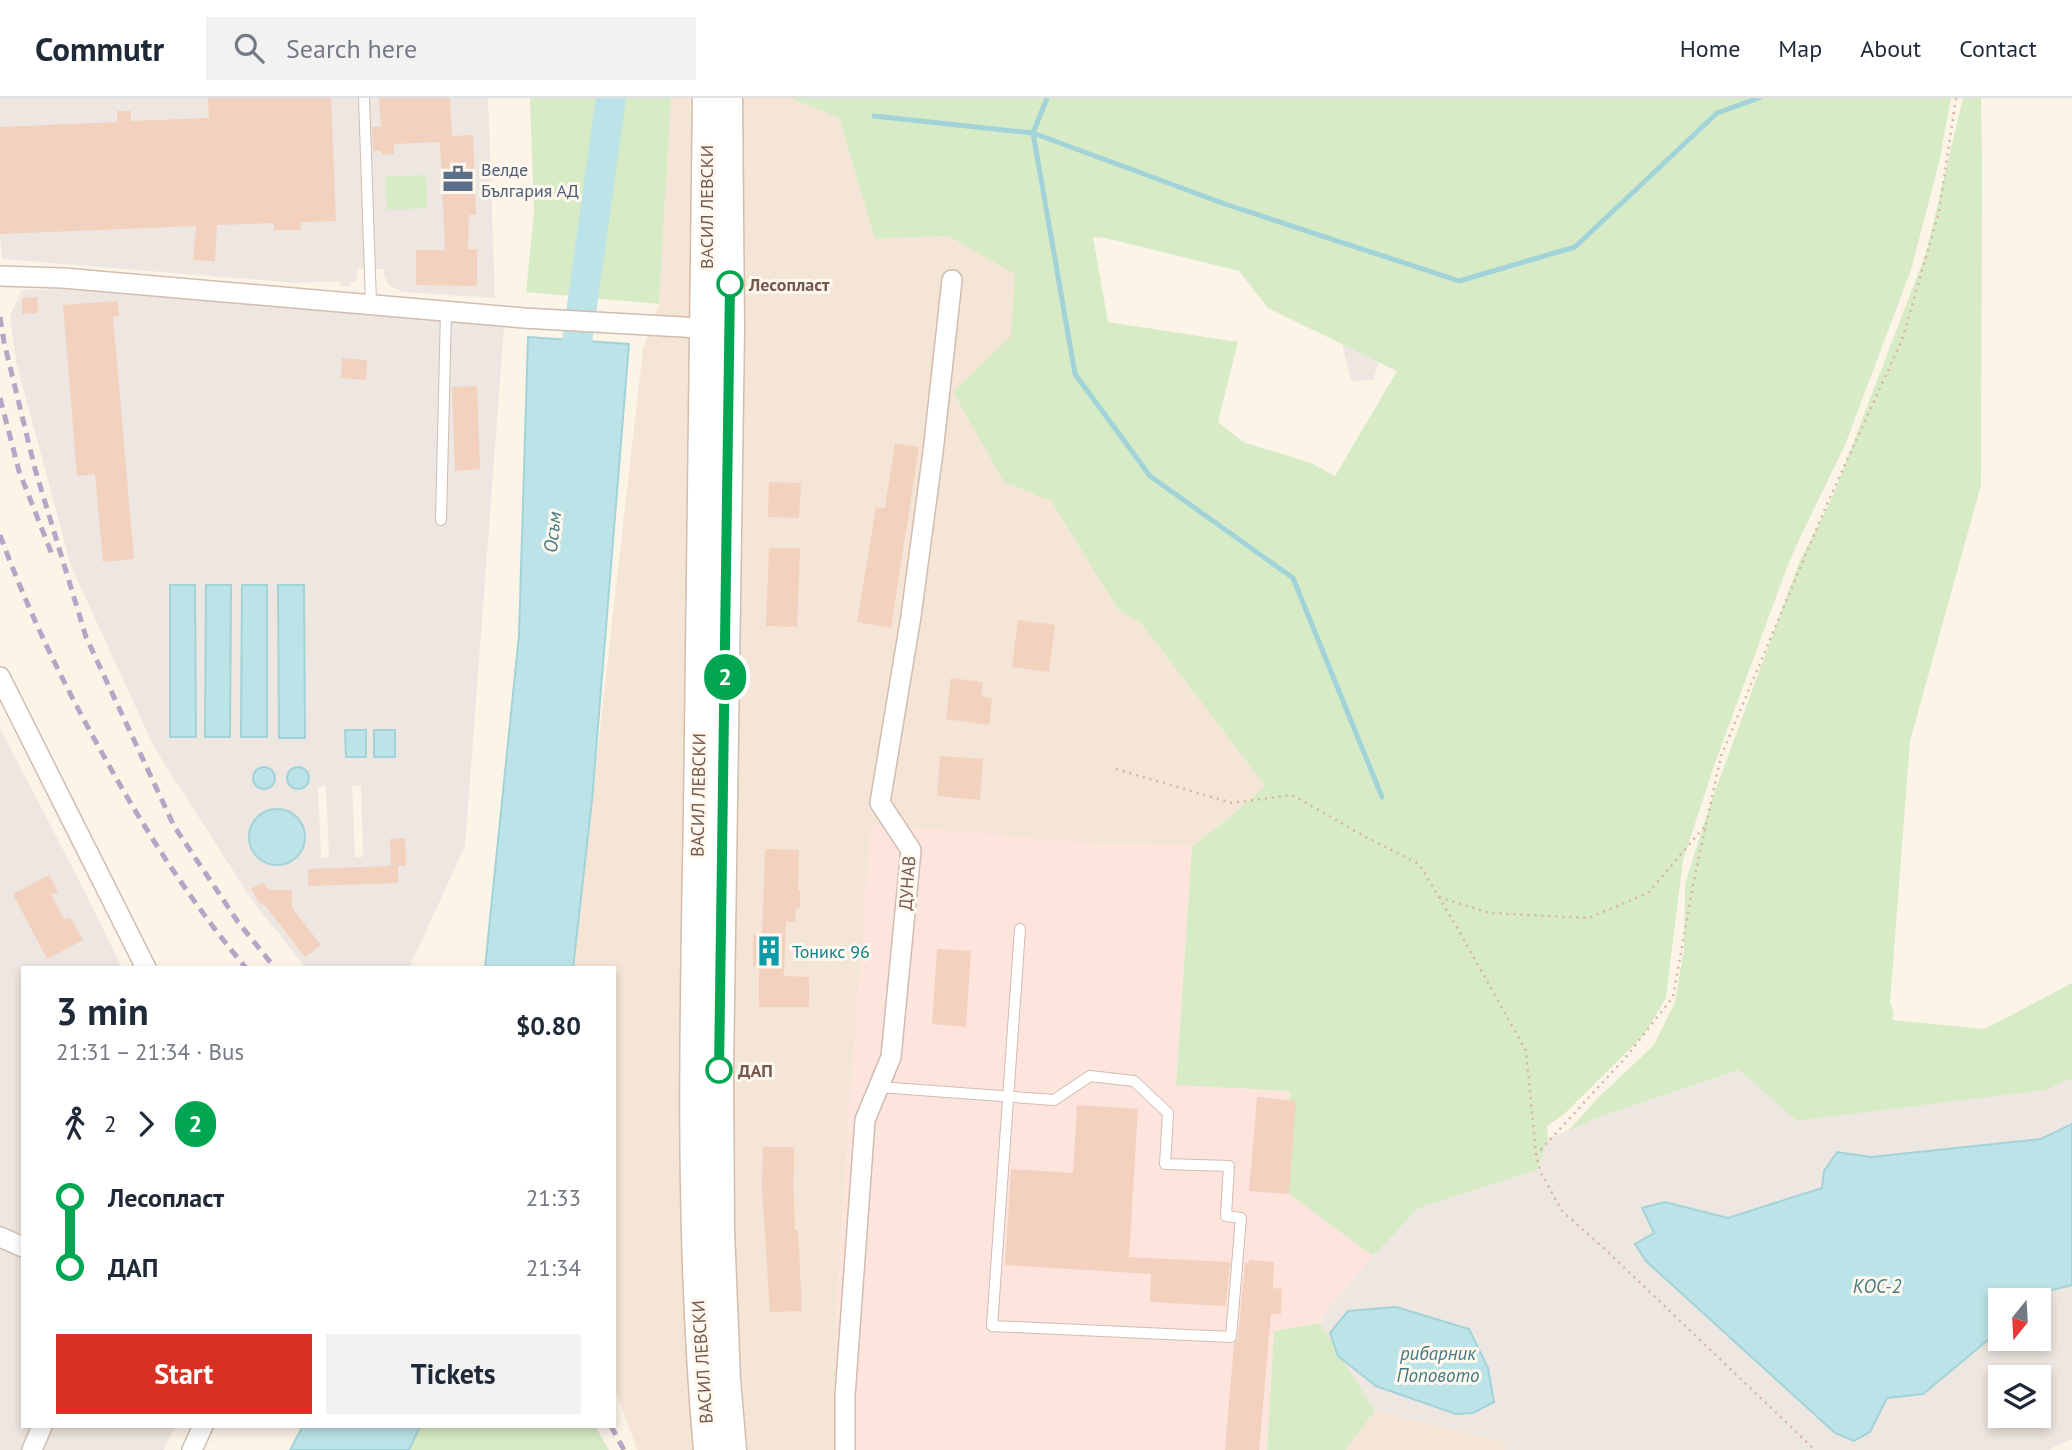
<!DOCTYPE html>
<meta charset="utf-8">
<style>
body{margin:0;font-family:"PT Sans",sans-serif;background:#f2f2f3;color:#1f2937;height:100vh;display:flex;flex-direction:column;font-size:26px;white-space:nowrap}
*{box-sizing:border-box;margin:0}
p{font-size:23px;color:#747a83}
.icon{flex:none;width:38px;height:38px;fill:none;stroke:currentColor;stroke-width:2;stroke-linecap:round;stroke-linejoin:round}
.map{position:relative;flex:1;overflow:hidden}
.panel{position:absolute;left:21px;top:868px;width:595px;height:462px;display:flex;flex-direction:column;background:#fff;border-radius:0px;box-shadow:0 4px 10px #0003}
.panel>*{flex:none}
.badge{padding:0 14px;border-radius:23px;font-size:24px;line-height:46px}
.needle{width:46px;rotate:198deg}
.fabs{position:absolute;left:1988px;top:1190px;display:grid;gap:14px}
.fabs a{display:grid;place-items:center;width:63px;height:63px;border-radius:0px;background:#fff;box-shadow:0 4px 10px #0003;font-size:35px}
.map>.badge{position:absolute;translate:-50% -50%;box-shadow:0 0 0 4px #fff}
.legs{display:flex;align-items:center;gap:10px;height:77px;padding:0 35px;font-size:23px}
.legs p{margin-inline-start:auto}
.headline{display:flex;align-items:center;justify-content:space-between;height:119px;padding:0 35px}
h1{font-size:38px;font-weight:700;line-height:52px}
.button{display:flex;gap:14px;margin-top:auto;padding:14px 35px}
.button a{flex:1;height:80px;border-radius:0px;background:#d93025;color:#fff;font-size:28px;font-weight:700;line-height:80px;text-align:center}
.button a+a{background:#f2f2f3;color:#1f2937}
ul{padding:0 35px;list-style:none}
li{display:flex;align-items:center;gap:24px;height:70px;font-size:26px}
li i{display:grid;place-items:center;width:10px;height:100%;margin:0 9px;background:currentColor}
li i::after{content:'';width:18px;height:18px;margin:-9px;border:5px solid;border-radius:50%;background:#fff}
li p{margin-inline-start:auto}
li:first-child i{background:linear-gradient(#0000 50%,currentColor 0)}
li:last-child i{background:linear-gradient(currentColor 50%,#0000 0)}
header{display:flex;align-items:center;gap:42px;box-sizing:border-box;height:98px;padding:0 35px;background:#fff;border-bottom:2px solid #e0e1e3}
header strong{font-size:33px}
nav{display:flex;gap:38px;margin-inline-start:auto;font-size:24px}
.search{width:490px;height:63px;background:#f2f2f3;display:flex;align-items:center;gap:18px;box-sizing:border-box;padding:0 24px;border-radius:0px;color:#747a83;font-size:26px}
.map>svg:first-child{display:block}
</style>
<header>
<strong>Commutr</strong>
<div class="search"><svg class="icon" aria-label="search" viewBox="0 0 24 24"><circle cx="10" cy="10" r="6"/><path d="M15 15l6 6"/></svg>Search here</div>
<nav><a>Home</a><a>Map</a><a>About</a><a>Contact</a></nav>
</header>
<div class="map">
<svg width="2072" height="1352" viewBox="0 0 2072 1352">
<rect width="100%" height="100%" fill="#fdf4e8"/>
<g fill="#f4e5d6">
<polygon points="671,0 790,0 839,20 875,141 948,138 1016,176 1004,384 1051,403 1119,513 1141,525 1265,688 1222,726 1192,748 1087,745 871,728 851,989 836,1217 847,1352 637,1352 614,1287 614,870 573,870 643,251 659,205"/>
<polygon points="1375,1313 1502,1343 1507,1352 1345,1352"/>
</g>
<polygon fill="#fde4dc" points="871,727 936,731 1087,745 1192,748 1176,986 1290,993 1280,1089 1373,1158 1329,1209 1320,1225 1274,1233 1267,1352 848,1352 836,1348 836,1217 851,989"/>
<g fill="#ede6e1" fill-rule="evenodd">
<polygon points="0,0 488,0 495,200 402,194 390,188 386,183 383,171 357,171 357,184 351,184 351,188 341,188 340,183 296,185 2,161 0,137"/>
<path d="M70 191 336 212 504 229 465 748 409 870H306L252 802 155 651 71 468 16 263 10 217 22 192ZM170 487 195 639H170ZM303 487 305 640H280L278 488ZM326 688 329 760H321L318 689ZM352 688H361L363 759H355ZM267 712 303 727 305 735 302 751 298 757 285 766 277 767 262 763 252 752 254 722Z"/>
<polygon points="1342,246 1379,264 1373,282 1351,283"/>
<polygon points="0,630 87,798 122,870 23,870 23,1328 175,1328 164,1352 0,1352"/>
<path d="M1740 972 1797 1023 2045 992 2072 980V1341L2054 1349 2050 1352H1507L1502 1343 1375 1313 1320 1225 1329 1209 1373 1158 1419 1110 1537 1072 1548 1041 1596 1020ZM2000 1202H2039V1241H2000ZM2000 1279H2039V1318H2000Z"/>
</g>
<g fill="#d7ebc6" fill-rule="evenodd">
<polygon points="530,0 671,0 659,206 526,194 534,115"/>
<path d="M790 0H1951L1939 65 1911 172 1845 347 1798 444 1786 472 1715 665 1683 762 1666 900 1644 937 1563 1017 1547 1028 1548 1041 1537 1072 1419 1110 1373 1158 1280 1089 1290 993 1176 987 1192 748 1222 726 1265 688 1141 525 1119 513 1051 403 1004 384 953 294 1011 238 1015 176 948 138 875 141 839 20ZM1093 139 1105 140 1239 173 1268 210 1397 273 1335 378 1311 365 1243 344 1218 324 1238 244 1108 224Z"/>
<polygon points="1963,0 1981,0 1982,67 1981,387 1910,643 1890,905 1894,915 1892,922 1985,931 2072,885 2072,980 2045,992 1797,1023 1739,972 1596,1020 1568,1033 1599,999 1654,947 1675,904 1684,851 1685,786 1710,707 1799,465 1832,400 1926,155"/>
<polygon points="426,77 427,110 387,112 385,79"/>
<polygon points="1320,1225 1375,1313 1345,1352 1267,1352 1274,1233"/>
<polygon points="420,1328 595,1328 609,1352 409,1352"/>
</g>
<g fill="#bce3e7" stroke="#a2d3d9" stroke-width="2">
<polygon points="528,239 629,246 592,702 573,870 485,870 519,537"/>
<polygon points="170,487 195,487 196,639 170,639"/>
<polygon points="206,487 231,487 230,639 205,639"/>
<polygon points="242,487 267,487 267,639 241,639"/>
<polygon points="278,487 304,487 305,640 279,640"/>
<polygon points="345,632 366,632 366,659 346,659"/>
<rect x="374" y="632" width="21" height="27"/>
<circle cx="264" cy="680" r="11"/>
<circle cx="298" cy="680" r="11"/>
<circle cx="277" cy="739" r="28"/>
<polygon points="2072,1026 2072,1187 2048,1193 2037,1202 2000,1202 2000,1232 1923,1296 1887,1300 1870,1334 1854,1343 1835,1335 1646,1163 1635,1146 1654,1135 1642,1110 1665,1104 1728,1120 1822,1090 1824,1073 1837,1054 1871,1059 2041,1041"/>
<polygon points="1396,1209 1469,1231 1488,1270 1494,1304 1473,1315 1456,1316 1376,1288 1338,1258 1330,1235 1348,1213"/>
<polygon points="303,1328 420,1328 409,1352 290,1352"/>
</g>
<g fill="none" stroke-linecap="round" stroke-linejoin="round">
<g stroke="#a2d3d9" stroke-width="5">
<polyline points="874,18 1033,35 1047,0"/>
<polyline points="1382,699 1293,480 1150,378 1075,276 1033,35 1225,106 1459,183 1575,149 1717,15 1759,0"/>
</g>
<polyline stroke="#bce3e7" stroke-width="30" points="572,280 611,0"/>
</g>
<g fill="#f2d1bf">
<polygon points="208,0 331,0 336,123 301,124 301,132 274,132 274,125 217,127 215,163 193,162 196,128 0,136 0,29 117,24 117,13 131,13 131,23 209,20"/>
<polygon points="379,0 450,0 452,38 473,37 476,117 469,117 468,151 477,151 477,188 416,187 416,152 445,152 440,44 394,46 394,56 382,57 381,53 373,53 372,29 381,29"/>
<polygon points="37,199 38,215 22,216 22,200"/>
<polygon points="117,203 119,218 113,219 134,461 103,464 95,376 77,378 63,207"/>
<polygon points="342,260 367,262 366,282 341,280"/>
<polygon points="477,288 480,371 455,373 452,289"/>
<polygon points="895,345 919,349 891,530 857,524 876,409 885,410"/>
<polygon points="769,384 801,385 799,420 768,419"/>
<polygon points="769,450 800,450 797,529 766,528"/>
<polygon points="1018,522 1055,527 1049,574 1012,569"/>
<polygon points="951,580 983,584 981,598 992,600 989,627 946,621"/>
<polygon points="940,658 983,661 980,702 937,698"/>
<polygon points="405,740 406,768 398,768 398,785 308,788 308,771 391,768 390,741"/>
<polygon points="765,751 799,752 798,792 800,792 800,809 796,810 795,824 786,824 784,878 809,879 809,909 759,909 759,868 753,868 753,837 762,837"/>
<polygon points="49,777 58,794 51,797 65,822 70,819 83,842 47,861 13,796"/>
<polygon points="263,784 269,792 292,792 292,810 321,847 305,859 263,805 261,807 251,791"/>
<polygon points="937,851 971,853 966,929 932,926"/>
<polygon points="1257,999 1296,1003 1289,1096 1249,1093"/>
<polygon points="1077,1007 1138,1011 1129,1159 1230,1164 1226,1208 1150,1204 1151,1176 1005,1167 1011,1071 1073,1075"/>
<polygon points="763,1049 794,1049 794,1077 793,1077 795,1132 798,1132 802,1213 770,1214 762,1090"/>
<polygon points="1249,1162 1274,1164 1273,1190 1282,1191 1281,1216 1271,1216 1259,1352 1225,1352 1234,1246 1238,1240 1245,1165 1249,1165"/>
</g>
<g fill="none" stroke-linecap="round" stroke-linejoin="round">
<g stroke="#d1bdb0" stroke-width="12">
<g id="lane">
<polyline points="364,0 371,205"/>
<polyline points="441,422 446,213"/>
<polyline points="879,989 1054,1002 1090,978 1134,983 1168,1015 1165,1066 1229,1068 1226,1118 1241,1120 1231,1239 992,1228 1020,831"/>
</g>
</g>
<g stroke="#d1bdb0" stroke-width="22">
<g id="street">
<polyline points="0,178 63,180 524,220 718,231"/>
<polyline points="0,579 146,870"/>
<polyline points="0,1139 23,1149"/>
<polyline points="32,1352 42,1328"/>
<polyline points="192,1352 203,1328"/>
<polyline points="845,1352 845,1298 865,1022 891,959 911,752 880,705 911,518 933,354 952,182"/>
</g>
</g>
<g stroke="#d4bdad" stroke-width="31">
<g id="secondary">
<path d="M707 0C706 238 702 476 698 714 694 927 689 1139 708 1352"/>
<polyline points="728,0 730,232 719,972 720,1132 726,1282 732,1352"/>
</g>
</g>
<g stroke="#d8b4a2" stroke-width="2.5" stroke-dasharray="2 5" stroke-linecap="butt">
<polyline points="1116,671 1232,705 1292,697 1366,739 1419,766 1458,831 1526,953 1536,1057 1541,1075 1562,1113 1607,1153 1815,1352"/>
<polyline points="1439,799 1489,815 1589,820 1648,795 1705,728"/>
<polyline points="1536,1057 1626,959 1673,899 1693,787 1721,658 1827,406 1902,242 1939,114 1956,0"/>
</g>
<use href="#lane" stroke="#fff" stroke-width="10"/>
<use href="#street" stroke="#fff" stroke-width="19"/>
<use href="#secondary" stroke="#fff" stroke-width="28"/>
<g stroke="#b6a5c7" stroke-width="5" stroke-dasharray="10 7" stroke-linecap="butt">
<polyline points="0,219 4,244 35,371 86,539 174,728 238,824 275,870"/>
<polyline points="0,300 19,373 53,459"/>
<path d="M0 437C26 508 59 577 96 644 139 723 188 801 246 870"/>
<polyline points="611,1328 624,1352"/>
</g>
</g>
<g fill="none" stroke-linecap="round" stroke-linejoin="round">
<g stroke="#fff" stroke-width="16">
<polyline id="line-1" points="719,972 730,186"/>
</g>
<use href="#line-1" stroke="#00a651" stroke-width="10"/>
</g>
<defs>
<g id="office-bare" transform="scale(2.415)"><path d="M-6-3h4V-5.5h4V-3h4V5H-6ZM-1-4.5V-3h2v-1.5ZM-6 0V1H6V0Z" fill="#5c6f8a" stroke="#fff8ef" stroke-width="2.5" paint-order="stroke"/></g>
<g id="building-bare" transform="scale(2.415)"><path d="M-4-6H4V6H1V3H-1V6H-4ZM-2.5-4.3h1.7v1.8h-1.7ZM.8-4.3h1.7v1.8H.8ZM-2.5-1h1.7V.8h-1.7ZM.8-1h1.7V.8H.8Z" fill="#0f9aa8" stroke="#fff8ef" stroke-width="2.5" paint-order="stroke"/></g>
</defs>
<g fill-rule="evenodd">
<use href="#office-bare" x="458" y="81"/>
<use href="#building-bare" x="769" y="853"/>
</g>
<g fill="#fff" stroke="#00a651" stroke-width="3.5">
<circle cx="730" cy="186" r="12"/>
<circle cx="719" cy="972" r="12"/>
</g>
<g text-anchor="middle" dominant-baseline="central" stroke-width="6" stroke-linejoin="round" paint-order="stroke">
<g font-size="18" fill="#4e5e75" stroke="#fff8ef" text-anchor="start">
<text x="481" y="71">Велде<tspan x="481" dy="21">България АД</tspan></text>
</g>
<g font-size="18" fill="#77594b" stroke="#fff8ef">
<text transform="translate(706 109) rotate(-90)">ВАСИЛ ЛЕВСКИ</text>
<text transform="translate(698 697) rotate(-89)">ВАСИЛ ЛЕВСКИ</text>
<text transform="translate(907 785) rotate(-86)">ДУНАВ</text>
<text transform="translate(702 1264) rotate(-94)">ВАСИЛ ЛЕВСКИ</text>
</g>
<g font-size="18" font-weight="bold" fill="#77594b" stroke="#fff8ef" text-anchor="start">
<text x="749" y="186">Лесопласт</text>
<text x="738" y="972">ДАП</text>
</g>
<g font-size="18" fill="#0d838f" stroke="#fff8ef" text-anchor="start">
<text x="792" y="853">Тоникс 96</text>
</g>
<g font-size="19" font-style="italic" fill="#427b83" stroke="#fff8ef">
<text transform="translate(552 434) rotate(-84)">Осъм</text>
<text x="1877" y="1188">КОС-2</text>
<text x="1438" y="1255">рибарник<tspan x="1438" dy="22">Поповото</tspan></text>
</g>
</g>
</svg>
<div class="fabs">
<a><svg class="needle" viewBox="-14 -14 28 28"><path d="M0-13l5 13h-10z" fill="#e53935"/><path d="M0 13l5-13h-10z" fill="#747a83"/></svg></a>
<a><svg class="icon" aria-label="layers" viewBox="0 0 24 24"><path d="M12 4l9 5-9 5-9-5zM3 14l9 5 9-5"/></svg></a>
</div>
<b class="badge" style="left:725px;top:579px;background:#00a651;color:#fff">2</b>
<section class="panel">
<div class="headline"><div><h1>3 min</h1><p>21:31 – 21:34 · Bus</p></div><b>$0.80</b></div>
<div class="legs"><svg class="icon" aria-label="walk" viewBox="0 0 24 24"><circle cx="13" cy="4" r="2"/><path d="M13 8l-2 6 4 7M11 14l-3 7M7 12l3-4h3l4 4"/></svg>2<svg class="icon" aria-label="forward" viewBox="0 0 24 24"><path d="M9 5l7 7-7 7"/></svg><b class="badge" style="background:#00a651;color:#fff">2</b></div>
<ul>
<li><i style="color:#00a651"></i><b>Лесопласт</b><p>21:33</p></li>
<li><i style="color:#00a651"></i><b>ДАП</b><p>21:34</p></li>
</ul>
<div class="button"><a>Start</a><a>Tickets</a></div>
</section>
</div>
